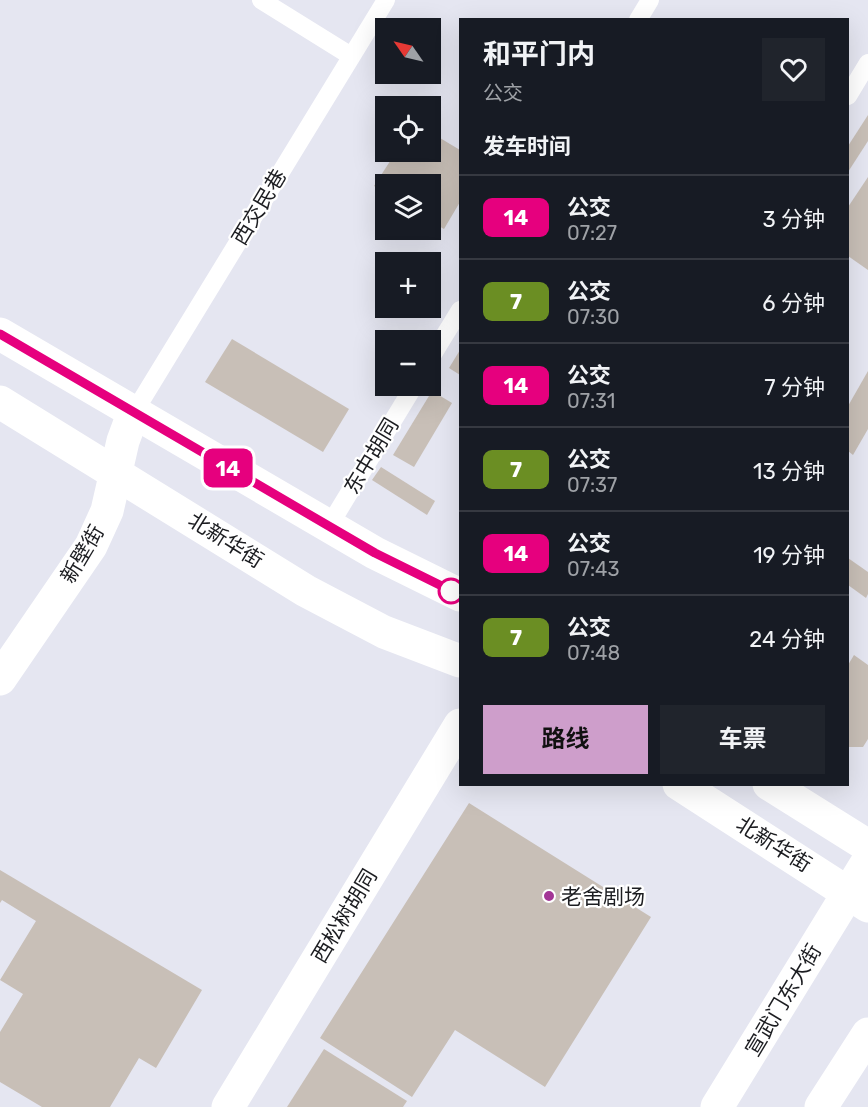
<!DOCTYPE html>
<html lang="zh">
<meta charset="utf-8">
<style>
body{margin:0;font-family:Rubik,"Noto Sans SC",sans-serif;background:#20242c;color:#f1f3f6;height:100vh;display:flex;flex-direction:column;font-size:22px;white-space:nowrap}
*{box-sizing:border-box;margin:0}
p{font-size:20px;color:#9ea1a6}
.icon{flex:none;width:33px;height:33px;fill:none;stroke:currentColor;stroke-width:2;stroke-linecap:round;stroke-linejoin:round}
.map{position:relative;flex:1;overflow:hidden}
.details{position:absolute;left:459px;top:18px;width:390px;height:768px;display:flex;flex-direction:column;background:#171b24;border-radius:0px;box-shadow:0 6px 24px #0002}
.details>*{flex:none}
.badge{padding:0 12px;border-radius:9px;font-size:21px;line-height:39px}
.needle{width:39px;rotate:304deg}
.controls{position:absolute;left:375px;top:18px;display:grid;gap:12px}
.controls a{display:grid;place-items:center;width:66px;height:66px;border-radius:0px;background:#171b24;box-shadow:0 6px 24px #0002;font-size:30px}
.map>.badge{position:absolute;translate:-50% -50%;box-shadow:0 0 0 3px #fff}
h2{padding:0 24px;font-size:22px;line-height:54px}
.round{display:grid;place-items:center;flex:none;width:63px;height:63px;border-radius:0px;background:#20242c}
.headline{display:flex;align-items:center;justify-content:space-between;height:102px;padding:0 24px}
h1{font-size:28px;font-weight:700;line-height:45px}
.action{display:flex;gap:12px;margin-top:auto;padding:12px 24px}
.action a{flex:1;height:69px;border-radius:0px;background:#ce9ecb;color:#111;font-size:24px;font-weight:700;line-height:69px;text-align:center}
.action a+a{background:#20242c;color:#f1f3f6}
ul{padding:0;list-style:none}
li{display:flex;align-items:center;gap:18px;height:84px;padding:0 24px;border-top:2px solid #363941}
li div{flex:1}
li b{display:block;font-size:22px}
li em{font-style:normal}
li .badge{min-width:66px;font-weight:700;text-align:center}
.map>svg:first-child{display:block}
</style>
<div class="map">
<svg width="868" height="1107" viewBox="0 0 868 1107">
<rect width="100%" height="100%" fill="#e5e6f1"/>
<g fill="#c8bfb7">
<polygon points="868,115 868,141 848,172 848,146"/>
<polygon points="430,132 460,150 460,202 444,229 430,221 430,184 386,184 386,193 374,186 396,152 430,152"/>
<polygon points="868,177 868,270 848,256 848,207"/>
<polygon points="232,339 349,409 323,452 205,382"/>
<polygon points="460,350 460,375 449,368"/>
<polygon points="868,371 868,429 853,455 848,451 848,406"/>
<polygon points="432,391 452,403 414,467 393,455"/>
<polygon points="381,467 435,501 427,515 372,480"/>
<polygon points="848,558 868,572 868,594 866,598 848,585"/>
<polygon points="854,655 868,665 868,739 863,747 848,747 848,665"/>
<polygon points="469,803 651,917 545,1087 455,1030 412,1097 320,1038"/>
<polygon points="0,870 202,990 156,1068 139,1058 110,1107 42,1107 0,1082 0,1032 23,994 0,980 36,921 2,900 0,903"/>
<polygon points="324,1049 407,1101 403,1107 287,1107"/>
</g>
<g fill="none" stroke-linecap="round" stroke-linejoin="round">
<g stroke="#fff" stroke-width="18">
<polyline points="261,0 351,56"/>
<polyline points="638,20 650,0"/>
<polyline points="848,96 868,63"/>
<polyline points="430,359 460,310"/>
<polyline points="133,414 386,0"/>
<polyline points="329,526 414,386"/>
</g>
<g stroke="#fff" stroke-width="33">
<polyline points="0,679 91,546 107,511 123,441 133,414"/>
<polyline points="228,1107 460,725"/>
</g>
<g stroke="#fff" stroke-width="33">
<polyline points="0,334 375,553 460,595"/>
<polyline points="0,402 306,591 384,632 460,661"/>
<polyline points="679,784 868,906"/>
<polyline points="769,784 868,846"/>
<polyline points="717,1107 868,861"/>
</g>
<polyline stroke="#fff" stroke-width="33" points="821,1107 868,1034"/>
</g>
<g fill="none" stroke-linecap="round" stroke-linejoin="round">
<g stroke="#fff" stroke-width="14">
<polyline id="line" points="0,334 375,553 460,595"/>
</g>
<use href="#line" stroke="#e6007e" stroke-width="9"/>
</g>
<circle fill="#fff" stroke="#e6007e" stroke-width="3" cx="451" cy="591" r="12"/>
<circle fill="#a33696" stroke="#fff" stroke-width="2" cx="549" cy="896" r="6"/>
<g text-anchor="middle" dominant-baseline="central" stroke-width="4.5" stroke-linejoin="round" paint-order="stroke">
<g font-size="21" fill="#1c1d21" stroke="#fff">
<text transform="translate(259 207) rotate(-59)">西交民巷</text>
<text transform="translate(371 456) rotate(-59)">东中胡同</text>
<text transform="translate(226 540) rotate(32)">北新华街</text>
<text transform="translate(82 554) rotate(-59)">新壁街</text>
<text transform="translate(774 844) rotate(32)">北新华街</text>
<text transform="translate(344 916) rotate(-59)">西松树胡同</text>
<text transform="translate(783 1000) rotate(-59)">宣武门东大街</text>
</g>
<g font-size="21" fill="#1c1d21" stroke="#fff" text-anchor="start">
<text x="561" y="896">老舍剧场</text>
</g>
</g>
</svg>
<div class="controls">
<a><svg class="needle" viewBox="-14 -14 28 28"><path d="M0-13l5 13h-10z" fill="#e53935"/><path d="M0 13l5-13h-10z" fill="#9ea1a6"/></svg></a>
<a><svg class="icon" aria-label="locate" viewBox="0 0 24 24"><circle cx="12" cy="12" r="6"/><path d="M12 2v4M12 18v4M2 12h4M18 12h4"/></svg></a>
<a><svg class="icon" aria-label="layers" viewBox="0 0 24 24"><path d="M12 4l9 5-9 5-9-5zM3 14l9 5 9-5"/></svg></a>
<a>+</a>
<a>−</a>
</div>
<b class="badge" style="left:228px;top:468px;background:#e6007e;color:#fff">14</b>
<section class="details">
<div class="headline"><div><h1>和平门内</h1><p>公交</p></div><a class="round"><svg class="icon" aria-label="heart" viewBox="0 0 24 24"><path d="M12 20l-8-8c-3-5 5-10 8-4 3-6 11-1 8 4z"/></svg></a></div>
<h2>发车时间</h2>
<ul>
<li><span class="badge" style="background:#e6007e;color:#fff">14</span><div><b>公交</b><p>07:27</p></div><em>3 分钟</em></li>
<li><span class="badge" style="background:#6b8e23;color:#fff">7</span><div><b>公交</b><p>07:30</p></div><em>6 分钟</em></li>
<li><span class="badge" style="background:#e6007e;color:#fff">14</span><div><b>公交</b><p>07:31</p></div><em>7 分钟</em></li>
<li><span class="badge" style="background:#6b8e23;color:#fff">7</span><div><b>公交</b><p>07:37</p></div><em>13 分钟</em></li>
<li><span class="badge" style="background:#e6007e;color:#fff">14</span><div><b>公交</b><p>07:43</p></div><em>19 分钟</em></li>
<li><span class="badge" style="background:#6b8e23;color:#fff">7</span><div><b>公交</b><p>07:48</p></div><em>24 分钟</em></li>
</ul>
<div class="action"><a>路线</a><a>车票</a></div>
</section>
</div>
